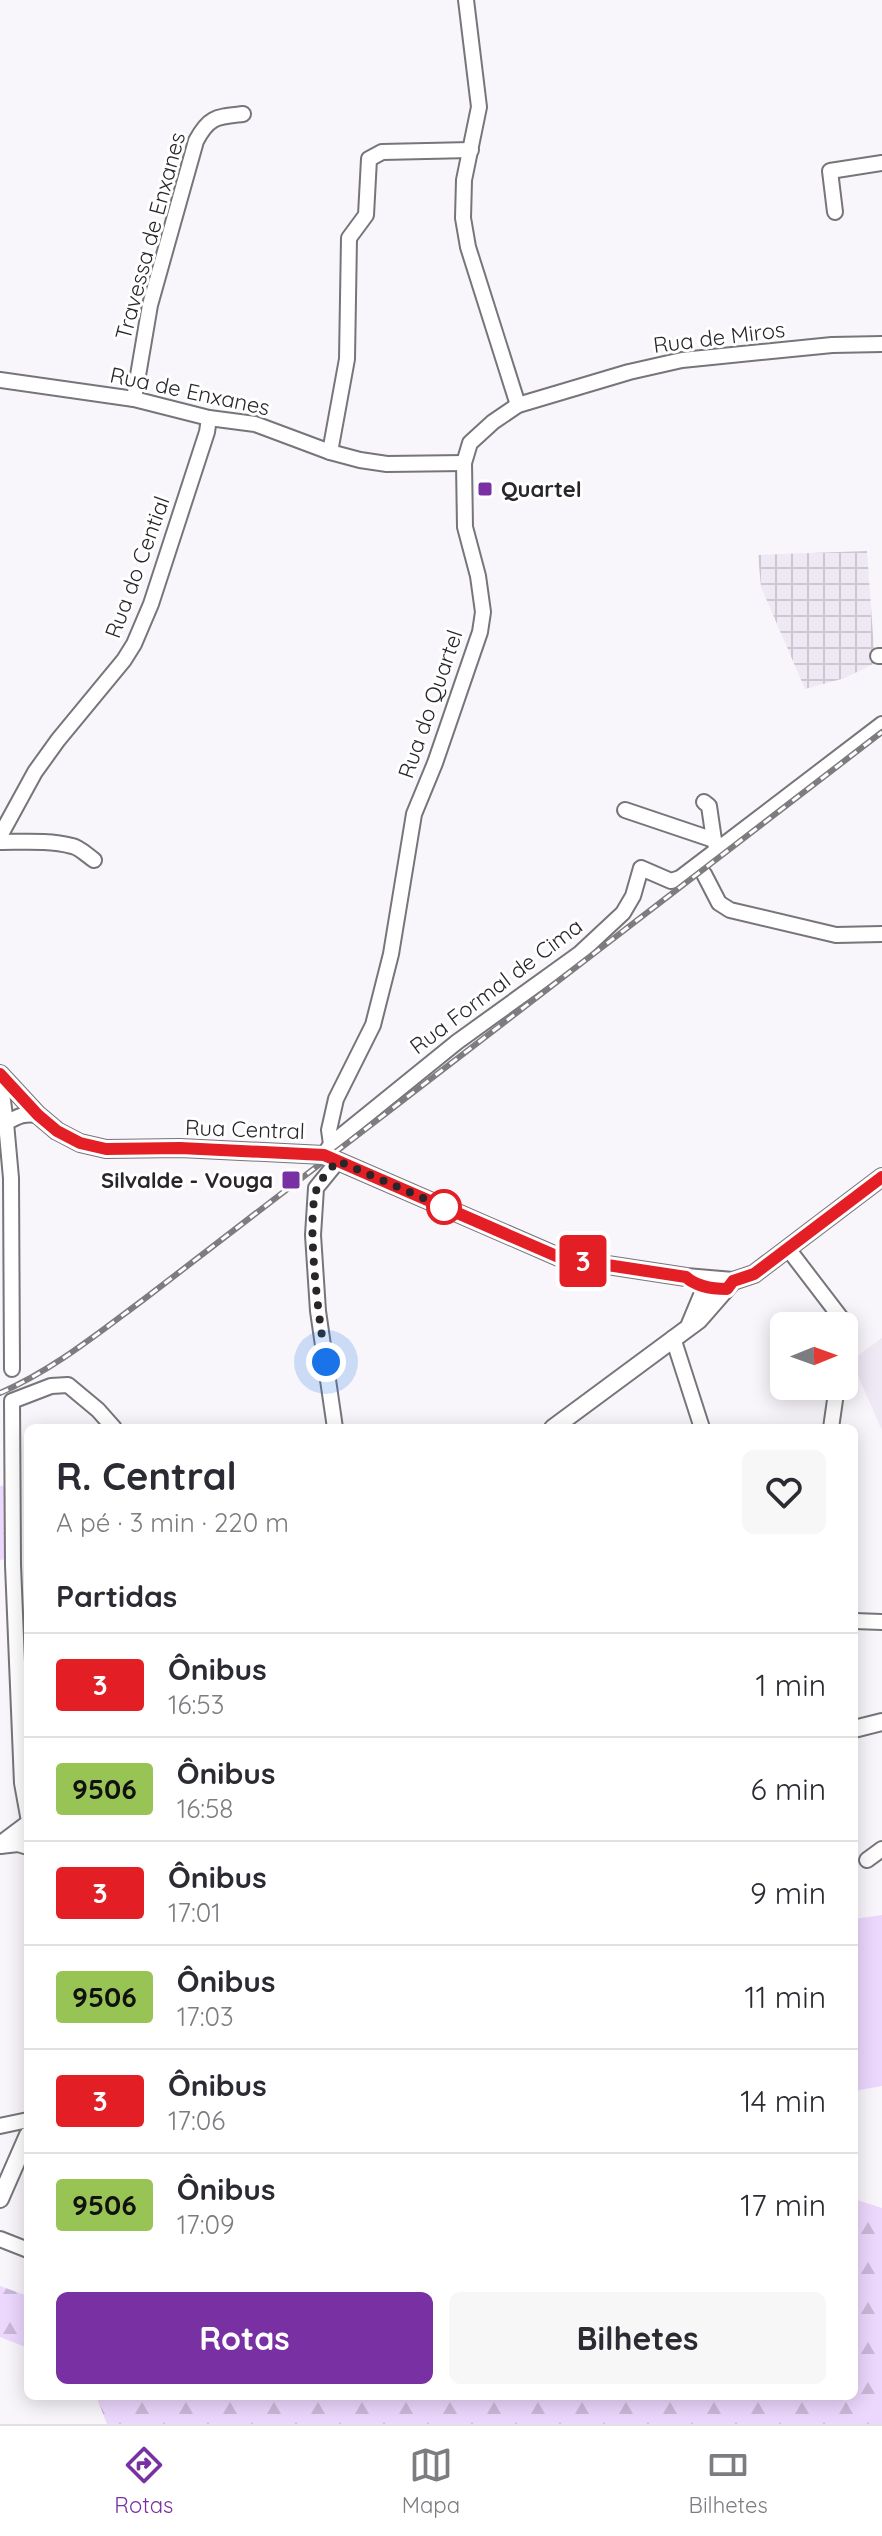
<!DOCTYPE html>
<html lang="pt">
<meta charset="utf-8">
<style>
body{margin:0;font-family:Quicksand,sans-serif;background:#f7f7f7;color:#2b2b33;height:100vh;display:flex;flex-direction:column;font-size:30px;white-space:nowrap}
*{box-sizing:border-box;margin:0}
p{font-size:26px;color:#7c7c81}
.icon{flex:none;width:44px;height:44px;fill:none;stroke:currentColor;stroke-width:2;stroke-linecap:round;stroke-linejoin:round}
.map{position:relative;flex:1;overflow:hidden}
.drawer{position:absolute;left:24px;top:1424px;width:834px;height:976px;display:flex;flex-direction:column;background:#fff;border-radius:12px;box-shadow:0 4px 20px #0003}
.drawer>*{flex:none}
.badge{padding:0 16px;border-radius:6px;font-size:28px;line-height:52px}
.needle{width:52px;rotate:89deg}
.fabs{position:absolute;left:770px;top:1312px;display:grid;gap:16px}
.fabs a{display:grid;place-items:center;width:88px;height:88px;border-radius:12px;background:#fff;box-shadow:0 4px 20px #0003;font-size:40px}
.you{position:absolute;width:40px;height:40px;margin:-20px;border:6px solid #fff;border-radius:50%;background:#1a73e8;box-shadow:0 0 0 12px #1a73e833}
.map>.badge{position:absolute;translate:-50% -50%;box-shadow:0 0 0 4px #fff}
h2{padding:0 32px;font-size:30px;line-height:72px}
.round{display:grid;place-items:center;flex:none;width:84px;height:84px;border-radius:12px;background:#f7f7f7}
.head{display:flex;align-items:center;justify-content:space-between;height:136px;padding:0 32px}
h1{font-size:38px;font-weight:800;line-height:60px}
.action{display:flex;gap:16px;margin-top:auto;padding:16px 32px}
.action a{flex:1;height:92px;border-radius:12px;background:#7930a2;color:#fff;font-size:32px;font-weight:800;line-height:92px;text-align:center}
.action a+a{background:#f7f7f7;color:#2b2b33}
ul{padding:0;list-style:none}
li{display:flex;align-items:center;gap:24px;height:104px;padding:0 32px;border-top:2px solid #e1e1e2}
li div{flex:1}
li b{display:block;font-size:30px}
li em{font-style:normal}
li .badge{min-width:88px;font-weight:700;text-align:center}
.tabs{display:flex;justify-content:space-around;align-items:center;height:112px;border-top:2px solid #e1e1e2;background:#fff;font-size:22px;color:#7c7c81}
.tabs a{display:grid;justify-items:center;gap:4px}
.tabs .active{color:#7930a2}
.map>svg:first-child{display:block}
</style>
<div class="map">
<svg width="882" height="2424" viewBox="0 0 882 2424">
<defs>
<pattern id="industrial-grid" width="8" height="8" patternUnits="userSpaceOnUse" patternTransform="scale(2)"><rect width="8" height="8" fill="#efe8f5"/><path d="M0 4h8M4 0v8" fill="none" stroke="#cdc7d2"/></pattern>
<pattern id="forest-firs" width="22" height="20" patternUnits="userSpaceOnUse" patternTransform="scale(2)"><rect width="22" height="20" fill="#ecd7fd"/><path d="M5 1l3.5 6h-7zM16 11l3.5 6h-7z" fill="#cab8d9"/></pattern>
</defs>
<rect width="100%" height="100%" fill="#f8f5fb"/>
<polygon fill="#efe8f5" points="882,1338 882,1430 855,1369 856,1357"/>
<polygon fill="url(#industrial-grid)" points="867,551 875,663 845,678 805,689 761,587 758,555"/>
<polygon fill="#ecd7fd" points="882,1915 882,2086 854,2091 854,1919"/>
<g fill="url(#forest-firs)">
<polygon points="5,1485 6,1559 0,1560 0,1486"/>
<polygon points="854,2199 882,2208 882,2424 107,2424 96,2396 854,2396"/>
<polygon points="0,2286 28,2296 28,2348 0,2337"/>
</g>
<g fill="none" stroke-linecap="round" stroke-linejoin="round">
<g stroke="#77747a" stroke-width="18">
<g id="minor">
<polyline points="466,0 479,107 464,180 463,218 468,247 518,405"/>
<polyline points="835,212 830,171 882,163"/>
<polyline points="0,380 134,399 209,418 255,424 330,452 360,460 387,464 464,463"/>
<path d="M134 399 150 305 196 141C209 116 217 117 243 114"/>
<polyline points="330,452 347,359 349,238 366,215 369,159 382,152 471,150"/>
<polyline points="878,656 882,656"/>
<polyline points="704,802 709,806 714,840"/>
<polyline points="625,810 714,840 717,850"/>
<polyline points="0,836 35,772 58,740 124,660 134,644 151,604 207,432 209,418"/>
<path d="M0 842C23 842 50 840 72 846 79 847 88 856 94 860"/>
<polyline points="704,874 719,903 730,910 836,935 882,934"/>
<polyline points="0,1079 6,1123"/>
<polyline points="331,1144 457,1042 579,954 623,913 633,896 641,868 671,881 680,878 882,724"/>
<polyline points="324,1155 331,1144 329,1130 336,1099 373,1025 391,954 414,814 435,763 480,632 483,612 478,576 465,527 464,463 470,443 493,422 518,405 629,372 682,360 832,345 882,344"/>
<polyline points="789,1250 841,1318 844,1326"/>
<polyline points="673,1338 702,1428"/>
<path d="M12 1369 11 1178 6 1123C18 1116 24 1113 38 1115"/>
<polyline points="335,1428 318,1311 313,1235 316,1188 338,1161"/>
<polyline points="831,1428 837,1386"/>
<polyline points="854,1621 882,1622"/>
<polyline points="28,1816 22,1783 13,1565 12,1401 51,1386 68,1385 98,1410 114,1428"/>
<polyline points="867,1860 882,1849"/>
<polyline points="0,2126 28,2120"/>
<polyline points="0,2239 28,2250"/>
</g>
</g>
<g stroke="#77747a" stroke-width="20">
<g id="major">
<polyline points="0,1074 38,1115 57,1131 80,1143 106,1149 180,1148 324,1155 561,1258 686,1277 733,1281 754,1274 882,1177"/>
<polyline points="690,1324 703,1293 718,1280"/>
<polyline points="553,1428 699,1320 733,1281"/>
<polyline points="854,1729 882,1722"/>
<polyline points="0,1845 28,1824"/>
<polyline points="0,1845 18,1843 28,1846"/>
<polyline points="0,2199 28,2135"/>
</g>
</g>
<use href="#minor" stroke="#fff" stroke-width="14"/>
<use href="#major" stroke="#fff" stroke-width="16"/>
<g stroke="#7f7c80" stroke-width="6">
<path id="rail" d="M0 1393C53 1370 97 1334 143 1300L882 732"/>
</g>
<use href="#rail" stroke="#fff" stroke-width="3" stroke-dasharray="9" stroke-linecap="butt"/>
</g>
<g fill="none" stroke-linecap="round" stroke-linejoin="round">
<g stroke="#fff" stroke-width="18">
<path id="line" d="M0 1074 38 1115 57 1131 80 1143 106 1149 180 1148 324 1155 561 1258 686 1277C697 1287 713 1289 727 1289L733 1281 754 1274 882 1177"/>
</g>
<use href="#line" stroke="#e41e25" stroke-width="12"/>
<path stroke="#282629" stroke-width="8" stroke-dasharray="0 14.4" d="M326 1362C320 1328 304 1213 318 1186 323 1176 331 1168 338 1161L444 1207"/>
</g>
<g fill="#7930a2" stroke="#fff" stroke-width="3">
<rect x="477" y="481" width="16" height="16" rx="4"/>
<rect x="281" y="1170" width="20" height="20" rx="4"/>
</g>
<circle fill="#fff" stroke="#e41e25" stroke-width="4" cx="444" cy="1207" r="16"/>
<g text-anchor="middle" dominant-baseline="central" stroke-width="6" stroke-linejoin="round" paint-order="stroke">
<g font-size="22" fill="#282629" stroke="#fff">
<text transform="translate(150 236) rotate(-75)">Travessa de Enxanes</text>
<text transform="translate(719 337) rotate(-7)">Rua de Miros</text>
<text transform="translate(190 391) rotate(12)">Rua de Enxanes</text>
<text transform="translate(137 567) rotate(-70)">Rua do Cential</text>
<text transform="translate(430 704) rotate(-71)">Rua do Quartel</text>
<text transform="translate(496 986) rotate(-37)">Rua Formal de Cima</text>
<text transform="translate(245 1129) rotate(2)">Rua Central</text>
</g>
<g font-size="22" font-weight="bold" fill="#282629" stroke="#fff" text-anchor="start">
<text x="501" y="489">Quartel</text>
<text x="273" y="1180" text-anchor="end">Silvalde - Vouga</text>
</g>
</g>
</svg>
<div class="fabs">
<a><svg class="needle" viewBox="-14 -14 28 28"><path d="M0-13l5 13h-10z" fill="#e53935"/><path d="M0 13l5-13h-10z" fill="#7c7c81"/></svg></a>
</div>
<div class="you" style="left:326px;top:1362px"></div>
<b class="badge" style="left:583px;top:1261px;background:#e41e25;color:#fff">3</b>
<section class="drawer">
<div class="head"><div><h1>R. Central</h1><p>A pé · 3 min · 220 m</p></div><a class="round"><svg class="icon" aria-label="heart" viewBox="0 0 24 24"><path d="M12 20l-8-8c-3-5 5-10 8-4 3-6 11-1 8 4z"/></svg></a></div>
<h2>Partidas</h2>
<ul>
<li><span class="badge" style="background:#e41e25;color:#fff">3</span><div><b>Ônibus</b><p>16:53</p></div><em>1 min</em></li>
<li><span class="badge" style="background:#98c455;color:#111">9506</span><div><b>Ônibus</b><p>16:58</p></div><em>6 min</em></li>
<li><span class="badge" style="background:#e41e25;color:#fff">3</span><div><b>Ônibus</b><p>17:01</p></div><em>9 min</em></li>
<li><span class="badge" style="background:#98c455;color:#111">9506</span><div><b>Ônibus</b><p>17:03</p></div><em>11 min</em></li>
<li><span class="badge" style="background:#e41e25;color:#fff">3</span><div><b>Ônibus</b><p>17:06</p></div><em>14 min</em></li>
<li><span class="badge" style="background:#98c455;color:#111">9506</span><div><b>Ônibus</b><p>17:09</p></div><em>17 min</em></li>
</ul>
<div class="action"><a>Rotas</a><a>Bilhetes</a></div>
</section>
</div>
<nav class="tabs">
<a class="active"><svg class="icon" aria-label="directions" viewBox="0 0 24 24"><path d="M12 3l9 9-9 9-9-9zM9 14v-3h6M13 9l2 2-2 2"/></svg>Rotas</a>
<a><svg class="icon" aria-label="map" viewBox="0 0 24 24"><path d="M3 6l6-2 6 2 6-2v14l-6 2-6-2-6 2zM9 4v14M15 6v14"/></svg>Mapa</a>
<a><svg class="icon" aria-label="tickets" viewBox="0 0 24 24"><path d="M3 7h18v10H3zM15 7v10"/></svg>Bilhetes</a>
</nav>
